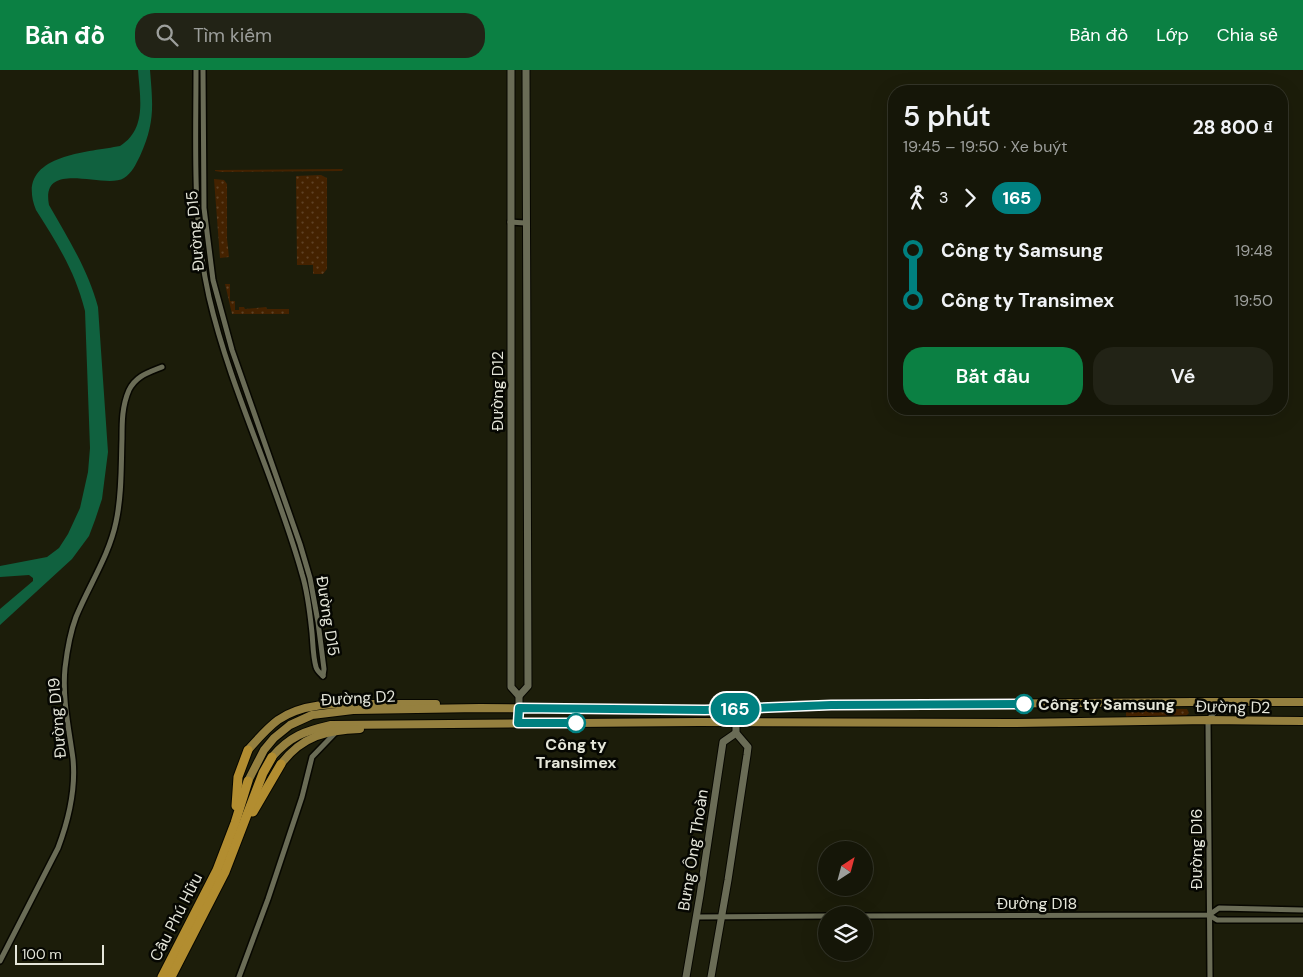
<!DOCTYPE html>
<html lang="vi">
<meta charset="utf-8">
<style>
body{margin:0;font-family:"DM Sans",sans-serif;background:#222316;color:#f1f3f6;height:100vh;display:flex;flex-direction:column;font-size:19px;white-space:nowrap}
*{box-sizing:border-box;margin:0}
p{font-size:16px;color:#9d9f9c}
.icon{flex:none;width:28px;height:28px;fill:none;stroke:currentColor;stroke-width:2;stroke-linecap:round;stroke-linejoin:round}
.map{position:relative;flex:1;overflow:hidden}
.details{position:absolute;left:888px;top:15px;width:400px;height:330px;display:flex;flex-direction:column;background:#151608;border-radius:20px;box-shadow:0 5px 20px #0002,0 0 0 1px #343529}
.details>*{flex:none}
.badge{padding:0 10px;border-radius:16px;font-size:18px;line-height:32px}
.needle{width:32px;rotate:36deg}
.controls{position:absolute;left:818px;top:771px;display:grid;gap:10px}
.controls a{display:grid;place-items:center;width:55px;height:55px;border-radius:50%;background:#151608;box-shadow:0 5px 20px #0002,0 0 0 1px #343529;font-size:25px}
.scale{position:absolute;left:15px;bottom:12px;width:89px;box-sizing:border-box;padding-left:5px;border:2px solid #e5e6da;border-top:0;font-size:14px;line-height:18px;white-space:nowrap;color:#e5e6da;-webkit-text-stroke:4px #060702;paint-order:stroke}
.map>.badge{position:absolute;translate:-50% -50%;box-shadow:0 0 0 2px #fff}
.legs{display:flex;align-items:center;gap:8px;height:55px;padding:0 15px;font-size:16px}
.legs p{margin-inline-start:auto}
.overview{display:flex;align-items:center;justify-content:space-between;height:85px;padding:0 15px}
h1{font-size:28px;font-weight:600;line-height:38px}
.button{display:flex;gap:10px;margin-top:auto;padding:10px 15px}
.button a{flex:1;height:58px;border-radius:20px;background:#0b8043;color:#fff;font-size:20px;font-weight:600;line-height:58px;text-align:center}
.button a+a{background:#222316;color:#f1f3f6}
ul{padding:0 15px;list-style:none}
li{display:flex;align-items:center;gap:18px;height:50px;font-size:19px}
li i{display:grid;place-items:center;width:8px;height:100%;margin:0 6px;background:currentColor}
li i::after{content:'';width:12px;height:12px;margin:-6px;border:4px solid;border-radius:50%;background:#151608}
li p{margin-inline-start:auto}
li:first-child i{background:linear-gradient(#0000 50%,currentColor 0)}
li:last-child i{background:linear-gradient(currentColor 50%,#0000 0)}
header{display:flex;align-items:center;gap:30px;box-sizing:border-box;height:70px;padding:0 25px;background:#0b8043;color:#fff}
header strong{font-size:24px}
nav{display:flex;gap:28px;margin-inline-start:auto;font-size:18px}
.search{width:350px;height:45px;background:#222316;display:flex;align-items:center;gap:12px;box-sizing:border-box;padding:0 18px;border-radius:20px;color:#9d9f9c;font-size:19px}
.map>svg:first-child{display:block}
</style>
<header>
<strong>Bản đồ</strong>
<div class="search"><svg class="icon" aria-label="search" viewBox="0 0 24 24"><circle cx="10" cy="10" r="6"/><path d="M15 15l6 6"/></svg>Tìm kiếm</div>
<nav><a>Bản đồ</a><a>Lớp</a><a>Chia sẻ</a></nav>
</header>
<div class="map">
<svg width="1303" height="907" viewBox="0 0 1303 907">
<defs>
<pattern id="grass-dots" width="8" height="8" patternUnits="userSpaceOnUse" patternTransform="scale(1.25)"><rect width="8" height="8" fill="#420"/><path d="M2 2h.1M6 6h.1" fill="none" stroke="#5f4225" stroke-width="1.8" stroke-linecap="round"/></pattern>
</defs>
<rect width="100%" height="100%" fill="#1c1d0a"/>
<g fill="url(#grass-dots)">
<polygon points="343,99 342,101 221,102 215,101 215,100"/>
<polygon points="321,105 327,108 327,199 323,204 313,204 313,195 297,195 296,106"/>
<polygon points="214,109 224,110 227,114 227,169 229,187 220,188"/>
<polygon points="225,214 230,214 230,231 235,231 235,240 239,240 239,237 244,237 245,239 266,237 267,239 289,239 289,244 232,244"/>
<polygon points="1126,639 1187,639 1189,643 1186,646 1126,647"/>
</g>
<path fill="#10613f" d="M138 0H150C153 36 155 53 140 86 136 94 132 103 124 108 105 120 40 88 49 135 68 168 88 200 98 237L108 382 102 429 95 450 89 466 72 489 0 555V539L33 511V508L29 505 0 507V496L47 487 59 478 68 464 80 438 88 402 90 378 85 241C75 201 58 175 36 140 14 85 84 83 120 76 147 59 140 28 138 0Z"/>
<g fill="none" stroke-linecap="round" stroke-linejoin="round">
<g stroke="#070700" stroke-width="8">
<g id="street">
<path d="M196 0C196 76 192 152 209 227 231 322 276 410 302 504 308 523 310 544 312 563 313 574 313 587 316 597 317 601 320 603 323 606"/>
<polyline points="203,0 204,138 213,210 232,280 300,474 310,508 318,552 324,599 323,606"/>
<polyline points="510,152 525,153"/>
<polyline points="1209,845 1217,850 1303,850"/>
<polyline points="864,846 1209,845 1219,838 1303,840"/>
<polyline points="697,847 826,846"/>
<path d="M0 891 58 778C69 749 76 720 73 689 69 659 62 628 65 598 67 581 70 563 76 547 89 515 109 486 116 452 122 425 121 396 122 369 122 352 122 336 129 320 136 306 147 303 162 297"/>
<polyline points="239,907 268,829 302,727 312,687 337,661"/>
<polyline points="1210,907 1208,650 1223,632"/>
</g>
</g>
<g stroke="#070700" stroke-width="9">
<g id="secondary">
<polyline points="511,0 511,617 519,626 519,638"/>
<polyline points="519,626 528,616 526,0"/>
<polyline points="686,907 700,825 723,672 736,663"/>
<polyline points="711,907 728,810 747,685 748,677 736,663 736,653"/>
</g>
</g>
<g stroke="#070700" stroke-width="10">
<g id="primary">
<path d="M248 680C257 670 267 658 278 650 306 631 342 634 375 634 395 634 415 634 436 634"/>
<path d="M272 687C290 666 305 661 331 655L699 652 1010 653 1208 650 1303 651"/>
<path d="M281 694C302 666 327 660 360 659"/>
<polyline points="248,711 264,680 274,668 290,655 312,645 353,640 480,638 705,640 831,635 1193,632 1303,632"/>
</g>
</g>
<g stroke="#070700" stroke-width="11">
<g id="highway">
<polyline points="236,736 238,707 248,680"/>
<polyline points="253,742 281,694"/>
<polyline points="162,907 217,800 235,753 248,711"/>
<polyline points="171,907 225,802 263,703 272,687"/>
</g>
</g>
<use href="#street" stroke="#6a6c56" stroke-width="5"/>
<use href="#secondary" stroke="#6a6c56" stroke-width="7"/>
<use href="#primary" stroke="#95803f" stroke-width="8"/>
<use href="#highway" stroke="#b28d30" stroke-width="9"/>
</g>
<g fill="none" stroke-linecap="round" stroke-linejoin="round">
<g stroke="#fff" stroke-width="11">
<polyline id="line-1" points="576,653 518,653 519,638 705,640 831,635 1024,634"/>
</g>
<use href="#line-1" stroke="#008080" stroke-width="8"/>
</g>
<g fill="#fff" stroke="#008080" stroke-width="2.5">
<circle cx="1024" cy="634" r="9"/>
<circle cx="576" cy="653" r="9"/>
</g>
<g text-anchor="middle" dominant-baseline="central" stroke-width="5" stroke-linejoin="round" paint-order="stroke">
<g font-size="16" fill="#e5e6da" stroke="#060702">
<text transform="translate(195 161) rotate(-95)">Đường D15</text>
<text transform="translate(497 321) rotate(-90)">Đường D12</text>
<text transform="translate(328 546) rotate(81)">Đường D15</text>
<text transform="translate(358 628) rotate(-3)">Đường D2</text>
<text transform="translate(1233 637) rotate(1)">Đường D2</text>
<text transform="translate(57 648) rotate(-95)">Đường D19</text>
<text transform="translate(1196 779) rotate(-90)">Đường D16</text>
<text transform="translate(693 780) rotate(-81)">Bưng Ông Thoàn</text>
<text x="1037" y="833">Đường D18</text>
<text transform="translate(176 847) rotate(-63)">Cầu Phú Hữu</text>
</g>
<g font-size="16" font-weight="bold" fill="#e5e6da" stroke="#060702" text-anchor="start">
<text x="1038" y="634">Công ty Samsung</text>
<text x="576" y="674" text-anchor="middle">Công ty<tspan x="576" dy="18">Transimex</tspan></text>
</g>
</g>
</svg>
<div class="controls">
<a><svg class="needle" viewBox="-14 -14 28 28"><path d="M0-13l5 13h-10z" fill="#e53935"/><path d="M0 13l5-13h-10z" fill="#9d9f9c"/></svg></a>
<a><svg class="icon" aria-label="layers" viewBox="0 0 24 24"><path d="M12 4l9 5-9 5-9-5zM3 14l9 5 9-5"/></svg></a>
</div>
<div class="scale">100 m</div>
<b class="badge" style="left:735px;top:639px;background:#008080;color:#fff">165</b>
<section class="details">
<div class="overview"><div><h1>5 phút</h1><p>19:45 – 19:50 · Xe buýt</p></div><b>28 800 ₫</b></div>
<div class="legs"><svg class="icon" aria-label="walk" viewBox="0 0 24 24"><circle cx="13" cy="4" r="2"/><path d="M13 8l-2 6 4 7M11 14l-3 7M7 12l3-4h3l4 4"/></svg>3<svg class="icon" aria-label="forward" viewBox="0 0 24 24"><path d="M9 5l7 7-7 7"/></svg><b class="badge" style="background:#008080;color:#fff">165</b></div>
<ul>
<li><i style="color:#008080"></i><b>Công ty Samsung</b><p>19:48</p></li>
<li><i style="color:#008080"></i><b>Công ty Transimex</b><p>19:50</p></li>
</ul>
<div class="button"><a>Bắt đầu</a><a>Vé</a></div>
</section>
</div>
